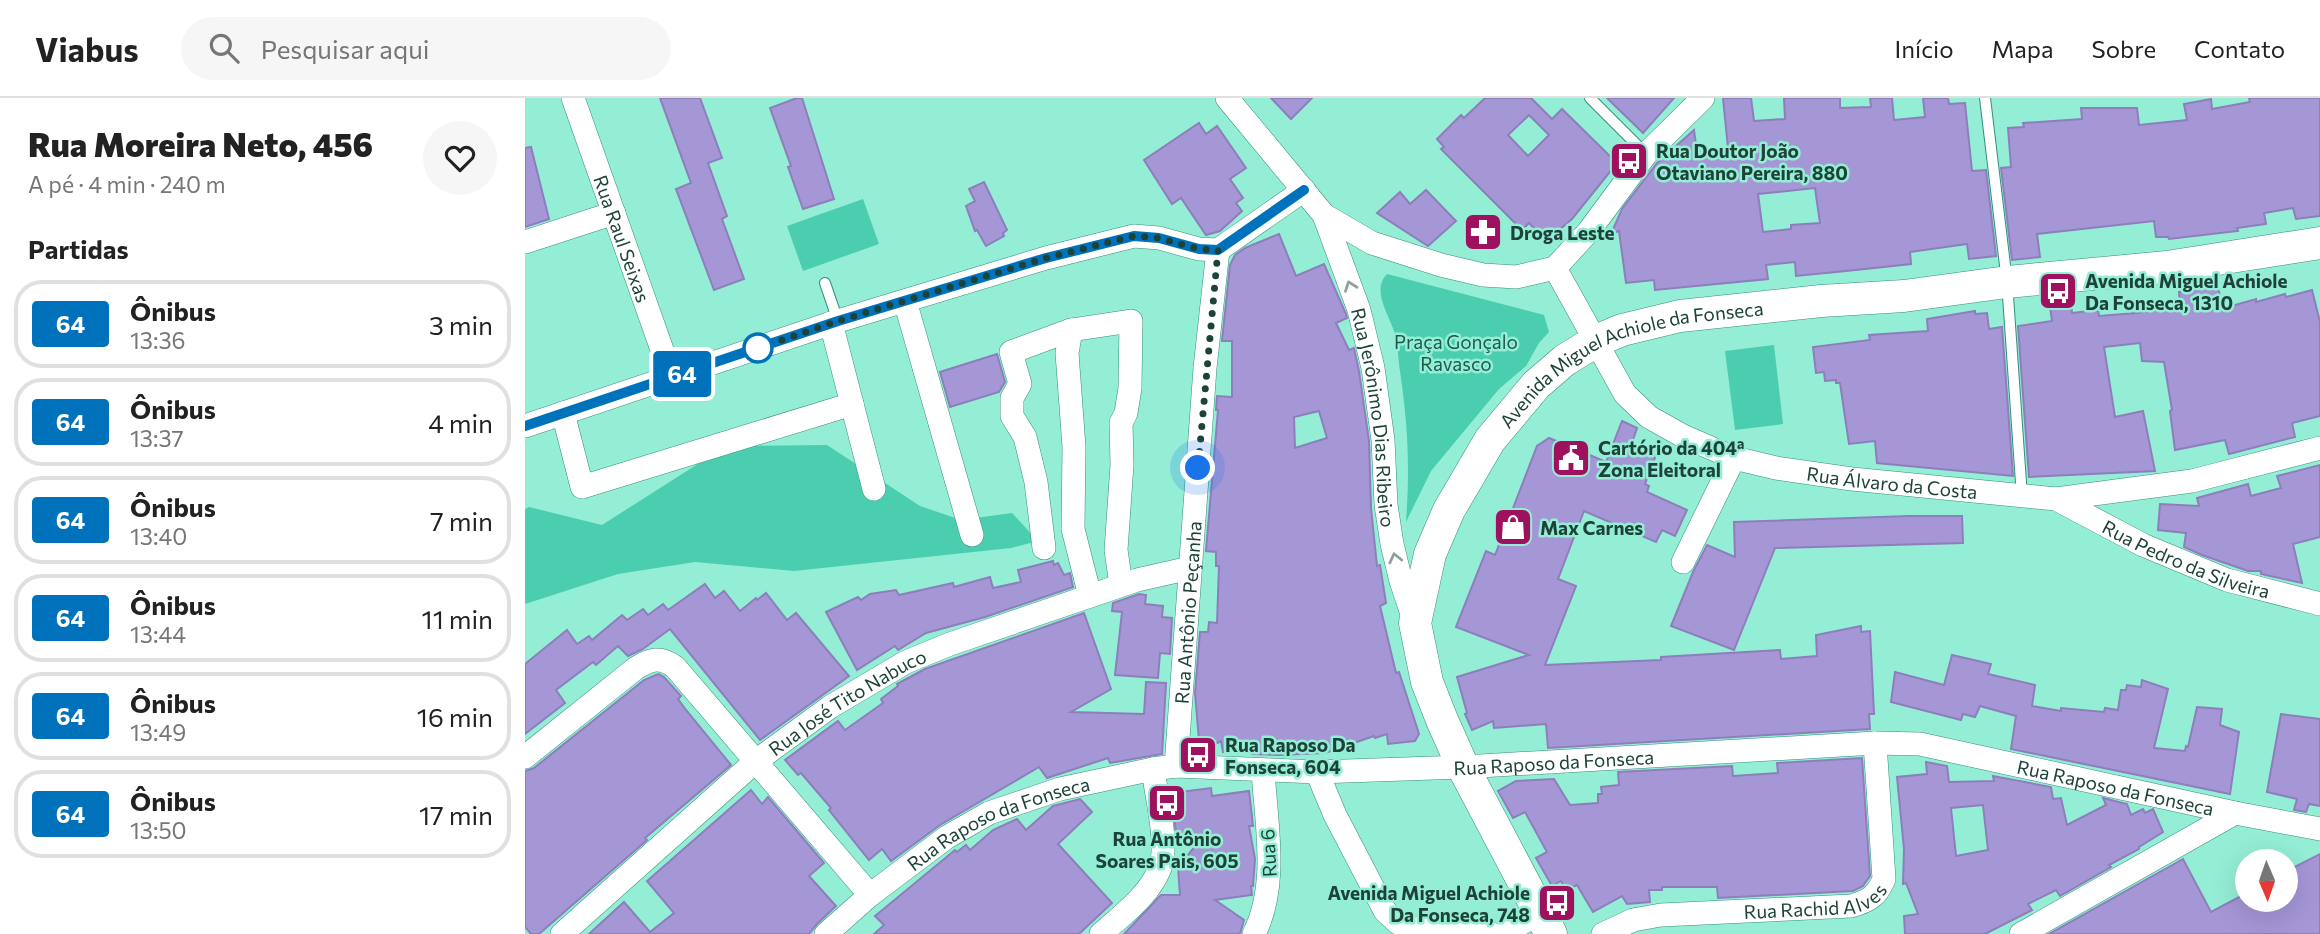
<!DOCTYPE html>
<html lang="pt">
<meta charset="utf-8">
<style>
body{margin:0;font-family:Commissioner,sans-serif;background:#f6f6f6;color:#222;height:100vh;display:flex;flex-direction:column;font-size:26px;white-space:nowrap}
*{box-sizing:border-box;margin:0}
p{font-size:23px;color:#767676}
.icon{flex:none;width:38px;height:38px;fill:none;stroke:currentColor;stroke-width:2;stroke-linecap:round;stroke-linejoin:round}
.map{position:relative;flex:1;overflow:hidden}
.panel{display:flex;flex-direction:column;background:#fff;width:525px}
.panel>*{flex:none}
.badge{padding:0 14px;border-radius:5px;font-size:24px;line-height:46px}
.needle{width:46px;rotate:178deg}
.fabs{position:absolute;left:1710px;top:751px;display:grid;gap:14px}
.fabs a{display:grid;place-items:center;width:63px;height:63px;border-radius:50%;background:#fff;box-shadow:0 7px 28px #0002;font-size:35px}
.you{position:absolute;width:35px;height:35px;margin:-18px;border:5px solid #fff;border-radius:50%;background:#1a73e8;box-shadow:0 0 0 10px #1a73e833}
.map>.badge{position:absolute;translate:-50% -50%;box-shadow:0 0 0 4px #fff}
h2{padding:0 28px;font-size:26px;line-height:63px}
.round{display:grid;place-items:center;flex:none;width:74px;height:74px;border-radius:37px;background:#f6f6f6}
.summary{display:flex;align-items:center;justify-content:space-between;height:119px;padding:0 28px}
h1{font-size:33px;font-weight:800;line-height:52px}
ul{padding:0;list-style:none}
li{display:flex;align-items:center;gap:21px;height:88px;margin:0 14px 10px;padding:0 14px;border:4px solid #e0e0e0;border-radius:28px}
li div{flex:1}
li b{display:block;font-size:26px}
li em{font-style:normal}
li .badge{min-width:77px;font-weight:700;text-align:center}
header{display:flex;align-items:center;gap:42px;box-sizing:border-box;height:98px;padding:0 35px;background:#fff;border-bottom:2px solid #e0e0e0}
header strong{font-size:33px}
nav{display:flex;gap:38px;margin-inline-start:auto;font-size:24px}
.search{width:490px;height:63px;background:#f6f6f6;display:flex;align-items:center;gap:18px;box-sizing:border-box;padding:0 24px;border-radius:38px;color:#767676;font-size:26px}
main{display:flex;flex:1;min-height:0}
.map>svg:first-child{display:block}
</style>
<header>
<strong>Viabus</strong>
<div class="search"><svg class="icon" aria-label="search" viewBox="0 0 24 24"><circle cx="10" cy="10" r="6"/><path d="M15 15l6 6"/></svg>Pesquisar aqui</div>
<nav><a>Início</a><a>Mapa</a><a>Sobre</a><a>Contato</a></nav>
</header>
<main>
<section class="panel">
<div class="summary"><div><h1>Rua Moreira Neto, 456</h1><p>A pé · 4 min · 240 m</p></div><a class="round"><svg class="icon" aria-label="heart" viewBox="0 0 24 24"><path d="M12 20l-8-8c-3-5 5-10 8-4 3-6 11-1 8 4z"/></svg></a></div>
<h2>Partidas</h2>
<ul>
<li><span class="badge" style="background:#0072bc;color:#fff">64</span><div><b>Ônibus</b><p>13:36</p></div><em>3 min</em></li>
<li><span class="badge" style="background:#0072bc;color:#fff">64</span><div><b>Ônibus</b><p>13:37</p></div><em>4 min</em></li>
<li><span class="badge" style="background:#0072bc;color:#fff">64</span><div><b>Ônibus</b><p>13:40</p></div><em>7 min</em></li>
<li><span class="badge" style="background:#0072bc;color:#fff">64</span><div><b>Ônibus</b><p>13:44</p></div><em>11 min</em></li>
<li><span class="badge" style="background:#0072bc;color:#fff">64</span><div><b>Ônibus</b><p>13:49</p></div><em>16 min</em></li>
<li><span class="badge" style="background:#0072bc;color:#fff">64</span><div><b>Ônibus</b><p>13:50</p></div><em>17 min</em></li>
</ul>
</section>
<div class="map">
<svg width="1795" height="836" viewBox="0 0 1795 836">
<rect width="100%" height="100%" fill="#94edd5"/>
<g fill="#4bceb0">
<polygon points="338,101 354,146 278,173 262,128"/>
<path d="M862 176 1019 217 1024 234 1014 245 1001 268 974 291 906 373 881 424C885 369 883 328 875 273 873 261 873 247 870 236 864 216 846 193 862 176Z"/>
<polygon points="1249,247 1258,326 1210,332 1200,253"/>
<polygon points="302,347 395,408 436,422 487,415 513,443 486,450 269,473 170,464 93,476 0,506 0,411 4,409 77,427 201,348"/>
</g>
<g fill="#a596d6" stroke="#8d7ebc" stroke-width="2" fill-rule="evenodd">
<polygon points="135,0 175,0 197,60 183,65 202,118 197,121 219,181 189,192 151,91 166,85"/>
<polygon points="272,0 277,0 309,101 278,111 263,69 266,68 245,10"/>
<polygon points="746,0 787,0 766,21"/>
<path d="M960 0H1006L1027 21 1037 11 1092 65 1047 121 1021 143 1004 125 997 132 916 51 919 49 912 41 936 17 939 20ZM1004 17 1024 37 1003 58 983 37Z"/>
<polygon points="1082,0 1149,0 1118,35"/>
<path d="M1198 0H1226L1229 23 1260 21 1259 0H1315V10L1346 9 1345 0H1367L1369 22 1400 19 1398 0H1423L1424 6 1440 5 1447 73 1461 72 1471 158 1444 161 1442 146 1385 154 1386 166 1321 173 1271 178 1270 164 1241 167 1243 181 1130 192 1129 182 1101 185 1094 133 1086 136 1097 111 1132 65 1169 32 1172 54 1203 50ZM1290 90 1295 125 1266 127V131L1238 134 1233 96Z"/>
<polygon points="1724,0 1795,0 1795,118 1771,121 1768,110 1739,115 1741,126 1712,130 1713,133 1644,141 1643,139 1631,139 1629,123 1512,136 1515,159 1487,162 1476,70 1486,69 1483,30 1499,29 1498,25 1557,21 1556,10 1612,10 1614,27 1662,22 1659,6 1686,1 1687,11 1725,4"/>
<polygon points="674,25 681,36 692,28 721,70 705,81 718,100 711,105 717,113 695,133 681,137 656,100 647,106 619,62"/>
<polygon points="6,49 24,121 0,129 0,50"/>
<polygon points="459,84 482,132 478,135 479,138 461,148 452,132 450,133 441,108 450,103 444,91"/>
<polygon points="901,92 931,123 903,148 852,115 875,94 885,106"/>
<path d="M754 136 771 178 799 166 821 216 822 220 811 225 824 252 829 250 834 273 844 343 846 410 852 468 855 467 861 505 855 508 871 575 874 574 894 636 890 643 863 646 862 636 850 640 849 638 800 655 754 657 727 656 726 650 698 654 696 643 675 654 670 595 675 534H683L684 524 692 525 694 468H691V454L681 453 693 312H691L692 298 707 299V243H697L705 167 710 157 720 150ZM794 313 802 340 770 350 769 319Z"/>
<polygon points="1693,190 1697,206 1702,205 1703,209 1731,201 1731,204 1760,196 1761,199 1787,192 1795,224 1795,318 1767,325 1770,339 1704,356 1700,342 1650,352 1645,313 1647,312 1639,264 1617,263 1615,245 1579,249 1590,319 1618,313 1630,373 1504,379 1493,228 1527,223 1525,208 1546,205 1547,215 1573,212 1574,218 1611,215 1655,209 1654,194"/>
<polygon points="1450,213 1450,216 1462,215 1464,231 1477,229 1488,378 1352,365 1350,343 1324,346 1315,285 1311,285 1311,282 1300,283 1299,274 1291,275 1288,249 1345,242 1344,237 1403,233 1402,221"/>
<polygon points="472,256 480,284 474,294 425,309 415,274"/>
<polygon points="1097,323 1112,330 1106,348 1131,357 1120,386 1124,388 1122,394 1162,412 1150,438 1137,432 1131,444 1059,413 1033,481 1051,488 1020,567 1136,562 1136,559 1255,552 1256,561 1292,558 1291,537 1336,528 1336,534 1345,533 1349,616 1344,616 1345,631 1023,650 1021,626 969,630 968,623 947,632 940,616 942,615 932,579 1004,557 931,529 961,453 970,457 1012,348 1024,340 1081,364"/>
<polygon points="1795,367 1795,439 1768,446 1777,485 1736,476 1736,473 1723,473 1677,457 1659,449 1661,435 1633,432 1635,406 1674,408 1672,400 1723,386 1726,398 1756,390 1752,378"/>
<polygon points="1384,418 1437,418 1438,445 1250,450 1209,552 1146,528 1168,474 1182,447 1210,459 1209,424"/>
<polygon points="528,463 529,467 533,465 539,477 545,475 548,489 460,519 401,535 373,552 370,548 332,572 301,514 333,499 336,502 345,496 371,492 374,497 428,485 429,489 465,479 468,490 496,484 493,472"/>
<polygon points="180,486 190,500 199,493 215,513 231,500 232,502 241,495 262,522 271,515 324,578 235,642 145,531 118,551 103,558 93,548 71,567 68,564 31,592 40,605 0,636 0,566 42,532 52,546 64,538 67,542 97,517 102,522 118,511 123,517 138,506 143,512"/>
<polygon points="614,496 621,497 620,506 638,508 637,519 647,520 645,556 635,555 633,580 590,577 597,514 587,513 588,505"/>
<polygon points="559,515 586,591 546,614 619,616 621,584 641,585 637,656 585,665 583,660 522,680 514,669 415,727 366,763 357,751 344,762 304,712 306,710 276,675 273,677 260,662 313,623 320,632 358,605 356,601 373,588 372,586 400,571"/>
<polygon points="1427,557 1466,566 1463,576 1510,587 1507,608 1536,613 1536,610 1579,614 1580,610 1593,612 1596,592 1601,592 1602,587 1616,589 1617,582 1643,591 1629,650 1660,653 1661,648 1663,649 1672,609 1697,611 1695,627 1714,634 1705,696 1486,651 1491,618 1455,608 1450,619 1438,616 1436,622 1366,604 1370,574 1419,587"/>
<polygon points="133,576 139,579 156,598 153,601 161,612 206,667 120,740 122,742 14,836 6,836 0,829 0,673 9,670 119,582"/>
<polygon points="1756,616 1795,621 1795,708 1784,706 1781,714 1769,712 1772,701 1742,694"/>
<polygon points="1337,660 1345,778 1338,788 1328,793 1193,800 1192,789 1137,789 1137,792 1124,792 1125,804 1102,806 1097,798 1068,814 1052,787 1041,792 1036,783 1027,788 1011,760 1022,754 1000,714 988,720 973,693 991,683 1029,681 1045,707 1073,705 1073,696 1077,696 1076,689 1094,687 1093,674 1207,668 1208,678 1253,675 1252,665"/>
<path d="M1401 664 1422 668 1424 684 1469 683 1468 678 1526 689 1528 701 1536 700 1542 727 1581 707 1578 700 1602 706 1606 717 1618 711 1620 715 1628 711 1638 734 1614 749V751L1584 767 1586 769 1535 798 1531 792 1503 806 1507 812 1460 836H1380L1379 818 1393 816 1381 785 1378 786 1379 751 1372 679 1402 676ZM1458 707 1463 752 1431 758 1426 710Z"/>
<polygon points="686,690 687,698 724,693 728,728 724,728 730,761 728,788 726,788 727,797 690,802 719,822 715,836 599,836 636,797 655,797 653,769 672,746 660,735 652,743 646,695"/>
<polygon points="226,692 237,706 243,699 299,765 284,778 311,808 292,826 284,836 64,836 99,804 125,834 149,815 122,783"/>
<polygon points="555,701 567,714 533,746 587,805 554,836 349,836 359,827 350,818 430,752 432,754 441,747 445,752 468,732 492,721 501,732 528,708"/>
<polygon points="1795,756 1795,836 1524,836 1658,761 1686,814 1722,795 1722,802 1760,802 1760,774"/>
</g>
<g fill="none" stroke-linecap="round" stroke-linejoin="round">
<g stroke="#34907b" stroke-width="12">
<g id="lane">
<polyline points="1065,0 1121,56"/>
<polyline points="1460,0 1482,184 1497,399"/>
<polyline points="300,185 313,223"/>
</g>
</g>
<g stroke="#34907b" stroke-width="24">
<g id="street">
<path id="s1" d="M48 0 147 280"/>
<polyline points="702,0 799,117 847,145 916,167 958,177 991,179 1030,170"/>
<path id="s2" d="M799 117 834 212 848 270 858 342 861 407 867 446 876 483 890 525"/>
<polyline points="0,144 89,115"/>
<path id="s3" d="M1030 170 1100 296 1124 319 1158 338 1209 360 1251 370 1327 381 1531 401 1667 383 1795 350"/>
<polyline points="1030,170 1064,133 1121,56 1178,0"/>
<polyline points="380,203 447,437"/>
<polyline points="306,225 349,391"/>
<polyline points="546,232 542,255 549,349 548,431 565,498"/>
<polyline points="38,315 57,389 327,306"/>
<polyline points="0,328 313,223 521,160 609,138 634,140 674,151 693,152 779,92"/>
<path id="s4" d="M1531 401 1618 447 1702 482 1795 506"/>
<polyline points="519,450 511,384 500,339 487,318 487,300 495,286 486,254 546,232 606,223 605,290 601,315 596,325 597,367 591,452 596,487"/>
<polyline points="1158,464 1209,360"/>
<path d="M0 659 111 570C126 561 135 558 150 569L345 797"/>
<path id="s5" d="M651 668 680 270 693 152"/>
<polyline points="792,674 810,717 860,813 873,825 892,831 967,836"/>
<path id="s6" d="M37 836 231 663 305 609 381 564 425 546 612 482 665 470"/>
<path id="s7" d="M301 836 345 797 422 739 464 715 535 691 628 671 651 668 792 674 938 669 1350 645 1395 646 1710 715 1795 731"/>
<path d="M576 836C597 817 624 798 635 770 644 747 631 697 628 671"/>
<path d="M729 836C754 786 741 726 738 672"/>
<polyline points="978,836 1015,815"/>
<path id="s8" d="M1078 836 1108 822 1136 817 1326 808C1344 803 1352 798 1359 781L1350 645"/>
<polyline points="1496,836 1710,715"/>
</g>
</g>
<g stroke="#34907b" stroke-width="33">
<g id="secondary">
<path id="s9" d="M1026 836 938 669 917 622 902 584 890 525 905 456 924 412 965 342 1011 287 1040 262 1071 243 1097 232 1155 218 1296 203 1379 198 1482 184 1642 169 1795 145"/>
</g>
</g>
<use href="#lane" stroke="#fff" stroke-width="10"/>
<use href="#street" stroke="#fff" stroke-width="23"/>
<use href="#secondary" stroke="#fff" stroke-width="32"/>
</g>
<defs><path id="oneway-chevron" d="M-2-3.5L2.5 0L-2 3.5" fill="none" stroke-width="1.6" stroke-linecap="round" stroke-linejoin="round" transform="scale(1.75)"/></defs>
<g stroke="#8ea19c">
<use href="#oneway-chevron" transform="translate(825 188) rotate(-110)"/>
<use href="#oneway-chevron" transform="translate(870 460) rotate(-103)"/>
</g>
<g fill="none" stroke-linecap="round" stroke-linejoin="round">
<g stroke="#fff" stroke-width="16">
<polyline id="line" points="0,328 313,223 521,160 609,138 634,140 674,151 693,152 779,92"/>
</g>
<use href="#line" stroke="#0072bc" stroke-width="10"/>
<polyline stroke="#1d4339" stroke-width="7" stroke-dasharray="0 12.6" points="233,250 313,223 521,160 609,138 634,140 674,151 693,152 673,370"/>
</g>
<defs>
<g id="bus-square" transform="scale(2.0125)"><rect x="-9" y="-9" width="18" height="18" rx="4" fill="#9d115e" stroke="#94edd5"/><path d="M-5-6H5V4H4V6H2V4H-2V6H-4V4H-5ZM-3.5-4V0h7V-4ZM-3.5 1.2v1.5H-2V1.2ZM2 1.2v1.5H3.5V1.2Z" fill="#fff"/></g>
<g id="pharmacy-square" transform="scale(2.0125)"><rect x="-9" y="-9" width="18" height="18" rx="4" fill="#9d115e" stroke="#94edd5"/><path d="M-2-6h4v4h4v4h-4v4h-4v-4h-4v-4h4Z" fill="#fff"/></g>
<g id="civic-square" transform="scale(2.0125)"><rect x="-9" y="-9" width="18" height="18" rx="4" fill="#9d115e" stroke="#94edd5"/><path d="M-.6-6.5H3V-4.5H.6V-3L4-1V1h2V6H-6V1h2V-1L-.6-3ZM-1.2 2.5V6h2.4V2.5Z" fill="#fff"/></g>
<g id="shop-square" transform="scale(2.0125)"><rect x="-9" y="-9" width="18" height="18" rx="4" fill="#9d115e" stroke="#94edd5"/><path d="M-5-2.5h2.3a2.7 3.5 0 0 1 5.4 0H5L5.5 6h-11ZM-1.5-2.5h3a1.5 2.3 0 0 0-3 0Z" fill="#fff"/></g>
</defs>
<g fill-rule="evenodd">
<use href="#bus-square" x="1104" y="63"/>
<use href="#pharmacy-square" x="958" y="134"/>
<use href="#bus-square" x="1533" y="193"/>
<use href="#civic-square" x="1046" y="360"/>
<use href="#shop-square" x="988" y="429"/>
<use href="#bus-square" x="673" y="657"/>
<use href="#bus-square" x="642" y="705"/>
<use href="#bus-square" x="1032" y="805"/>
</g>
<circle fill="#fff" stroke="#0072bc" stroke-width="3.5" cx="233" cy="250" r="14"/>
<g text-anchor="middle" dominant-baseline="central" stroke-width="5" stroke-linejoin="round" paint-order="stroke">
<g font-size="19" font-weight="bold" fill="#1d4339" stroke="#94edd5" text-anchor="start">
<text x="1131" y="52">Rua Doutor João<tspan x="1131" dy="22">Otaviano Pereira, 880</tspan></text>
<text x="985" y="134">Droga Leste</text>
<text x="1560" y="182">Avenida Miguel Achiole<tspan x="1560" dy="22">Da Fonseca, 1310</tspan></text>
<text x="1073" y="349">Cartório da 404ª<tspan x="1073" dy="22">Zona Eleitoral</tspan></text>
<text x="1015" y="429">Max Carnes</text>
<text x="700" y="646">Rua Raposo Da<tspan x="700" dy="22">Fonseca, 604</tspan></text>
<text x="642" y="740" text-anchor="middle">Rua Antônio<tspan x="642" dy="22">Soares Pais, 605</tspan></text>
<text x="1005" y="794" text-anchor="end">Avenida Miguel Achiole<tspan x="1005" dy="22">Da Fonseca, 748</tspan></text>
</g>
<g font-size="19" fill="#1d4339" stroke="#94edd5">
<text stroke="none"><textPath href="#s1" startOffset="149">Rua Raul Seixas</textPath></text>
<text stroke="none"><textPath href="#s9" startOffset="710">Avenida Miguel Achiole da Fonseca</textPath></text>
<text stroke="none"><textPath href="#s2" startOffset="210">Rua Jerônimo Dias Ribeiro</textPath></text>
<text stroke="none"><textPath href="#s3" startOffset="432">Rua Álvaro da Costa</textPath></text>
<text stroke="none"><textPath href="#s4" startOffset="144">Rua Pedro da Silveira</textPath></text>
<text stroke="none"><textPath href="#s5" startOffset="154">Rua Antônio Peçanha</textPath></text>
<text stroke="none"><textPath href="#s6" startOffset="369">Rua José Tito Nabuco</textPath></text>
<text stroke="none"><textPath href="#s7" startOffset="775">Rua Raposo da Fonseca</textPath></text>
<text stroke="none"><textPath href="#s7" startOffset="1342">Rua Raposo da Fonseca</textPath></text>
<text stroke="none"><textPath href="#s7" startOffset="208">Rua Raposo da Fonseca</textPath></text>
<text transform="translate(743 755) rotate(-93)">Rua 6</text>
<text stroke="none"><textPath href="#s8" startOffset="217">Rua Rachid Alves</textPath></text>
</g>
<g font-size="19" fill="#1d5b4d" stroke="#94edd5">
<text x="931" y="243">Praça Gonçalo<tspan x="931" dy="22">Ravasco</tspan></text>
</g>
</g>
</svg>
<div class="fabs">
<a><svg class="needle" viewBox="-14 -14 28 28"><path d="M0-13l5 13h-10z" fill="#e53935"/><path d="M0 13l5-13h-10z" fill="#767676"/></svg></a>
</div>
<div class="you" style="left:673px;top:370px"></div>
<b class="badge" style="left:157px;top:276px;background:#0072bc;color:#fff">64</b>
</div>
</main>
